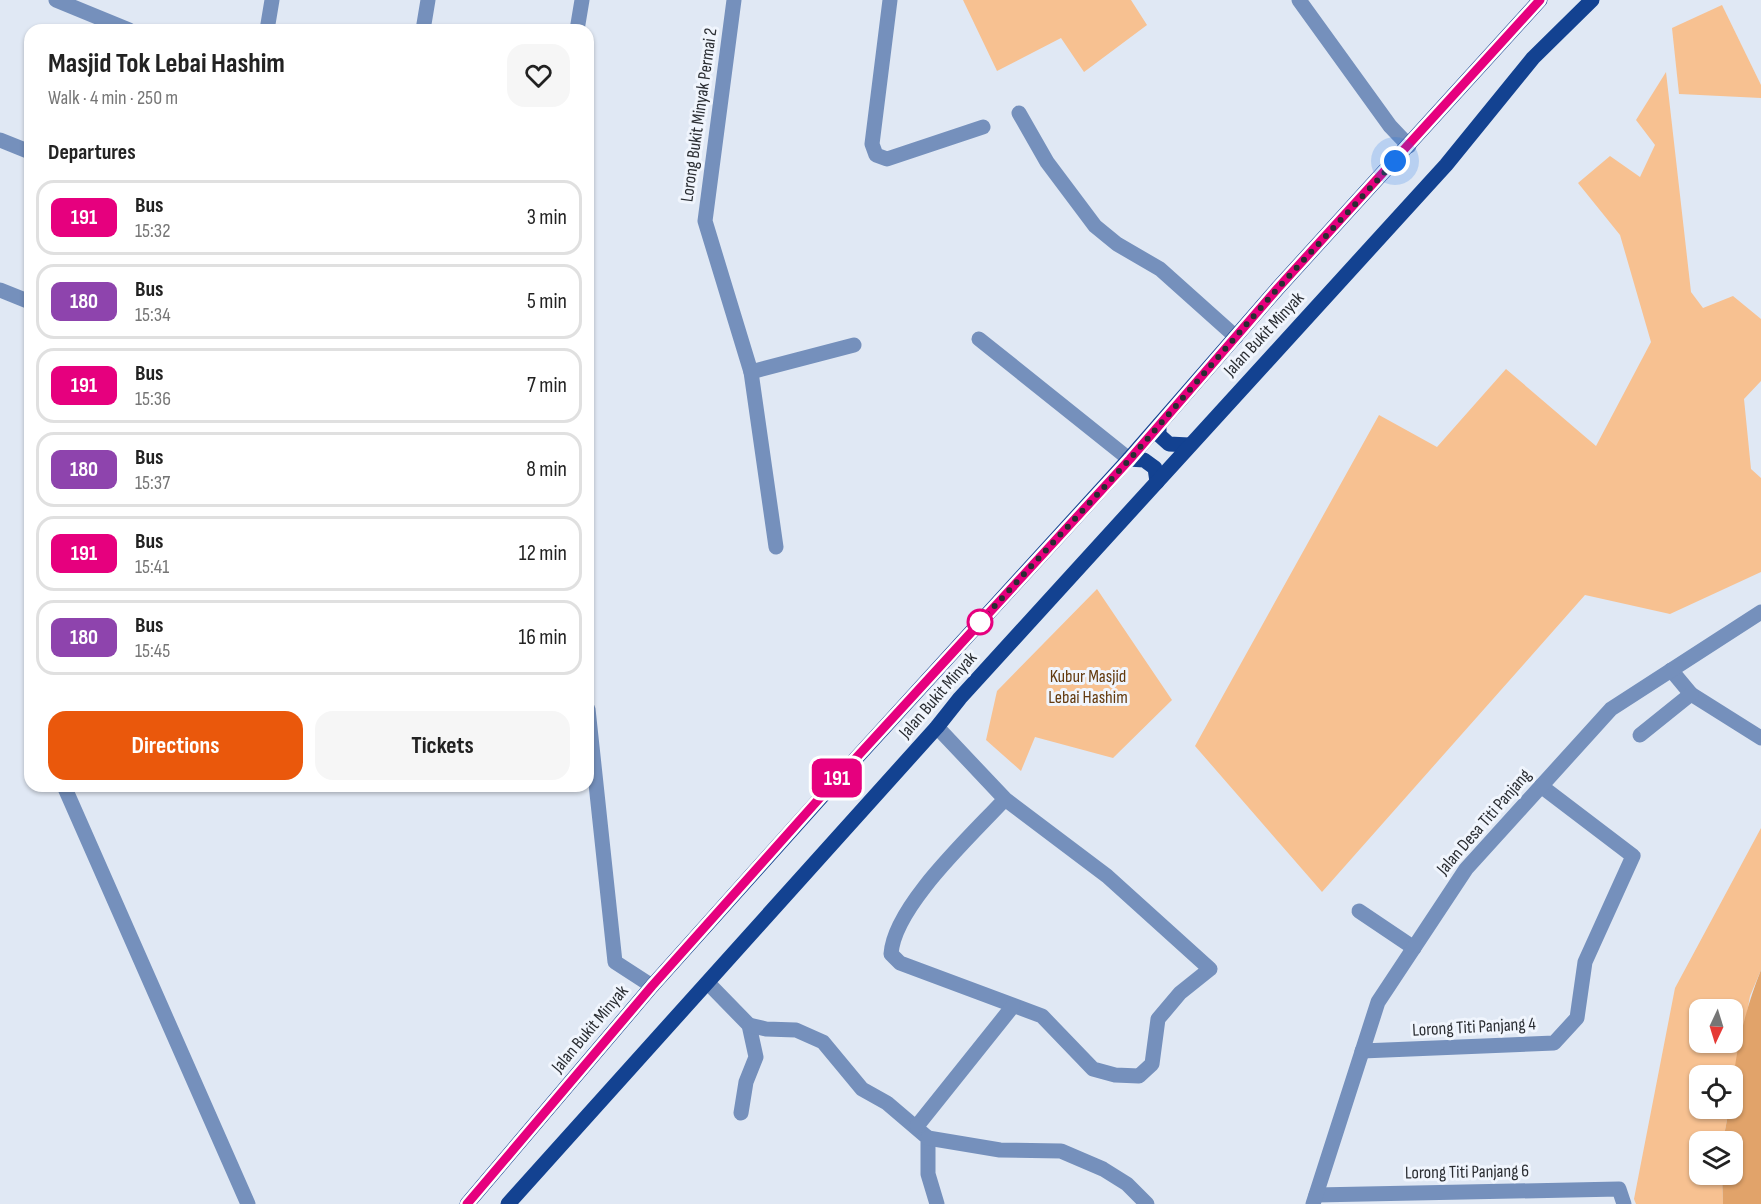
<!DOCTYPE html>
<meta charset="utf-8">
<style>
body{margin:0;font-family:"Sofia Sans Condensed",sans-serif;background:#f6f6f6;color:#222;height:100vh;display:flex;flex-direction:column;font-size:22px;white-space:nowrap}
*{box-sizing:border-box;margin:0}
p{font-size:20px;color:#767676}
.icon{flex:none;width:33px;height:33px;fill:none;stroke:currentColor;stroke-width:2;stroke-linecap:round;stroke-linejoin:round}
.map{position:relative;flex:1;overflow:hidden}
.details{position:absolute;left:24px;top:24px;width:570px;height:768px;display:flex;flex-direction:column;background:#fff;border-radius:18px;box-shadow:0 2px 4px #0004}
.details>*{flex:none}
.badge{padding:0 12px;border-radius:9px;font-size:21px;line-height:39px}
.needle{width:39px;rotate:184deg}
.fabs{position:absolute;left:1689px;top:999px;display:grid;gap:12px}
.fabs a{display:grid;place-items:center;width:54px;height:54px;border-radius:12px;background:#fff;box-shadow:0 2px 4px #0004;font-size:30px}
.you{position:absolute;width:30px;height:30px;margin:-15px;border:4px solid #fff;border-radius:50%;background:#1a73e8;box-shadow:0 0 0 9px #1a73e833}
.map>.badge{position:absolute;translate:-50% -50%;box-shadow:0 0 0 3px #fff}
h2{padding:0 24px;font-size:22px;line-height:54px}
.round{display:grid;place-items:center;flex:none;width:63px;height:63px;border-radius:18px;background:#f6f6f6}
.overview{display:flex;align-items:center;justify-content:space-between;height:102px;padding:0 24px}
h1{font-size:28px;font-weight:700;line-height:45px}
.action{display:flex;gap:12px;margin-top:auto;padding:12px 24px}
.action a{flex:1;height:69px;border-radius:18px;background:#ea580c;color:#fff;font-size:24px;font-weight:700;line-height:69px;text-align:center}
.action a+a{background:#f6f6f6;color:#222}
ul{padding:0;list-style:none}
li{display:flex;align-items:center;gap:18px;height:75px;margin:0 12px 9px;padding:0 12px;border:3px solid #e0e0e0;border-radius:18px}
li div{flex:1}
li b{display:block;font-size:22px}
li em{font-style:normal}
li .badge{min-width:66px;font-weight:700;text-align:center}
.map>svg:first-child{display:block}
</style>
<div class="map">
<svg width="1761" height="1204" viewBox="0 0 1761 1204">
<rect width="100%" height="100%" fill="#e0e8f4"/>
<g fill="#f7c191" fill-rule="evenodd">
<polygon points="963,0 1131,0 1147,25 1084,72 1061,38 997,71"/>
<polygon points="1722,5 1761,85 1761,98 1679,94 1672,28"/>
<polygon points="1666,72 1691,292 1703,308 1733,296 1761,319 1761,381 1744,399 1751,469 1761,478 1761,572 1670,614 1585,595 1322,892 1195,746 1379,415 1437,447 1506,369 1596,446 1651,342 1620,235 1578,183 1610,156 1640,177 1655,145 1636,120"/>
<polygon points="1097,589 1172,700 1113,758 1035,737 1021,771 986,740 997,691"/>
<path d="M1761 828V970L1750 996 1733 1090 1732 1076H1700V1108L1729 1109 1723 1141 1700 1142V1174L1722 1175 1723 1204H1636L1634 1199 1675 988ZM1700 1010H1732V1042H1700Z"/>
</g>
<path fill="#e1a36a" d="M1761 970V1204H1723L1722 1175 1732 1174V1142L1723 1141 1729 1109 1732 1108C1732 1063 1744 1012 1761 970Z"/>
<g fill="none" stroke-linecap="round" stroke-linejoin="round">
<g stroke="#7590bc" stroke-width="15">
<polyline points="56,0 129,30"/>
<polyline points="734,0 705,221 751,372 776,547"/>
<polyline points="890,0 872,144 876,155 887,159 983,127"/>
<polyline points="1299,0 1390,126 1409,146"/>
<polyline points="267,30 272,0"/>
<polyline points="423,30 428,0"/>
<polyline points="577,30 582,0"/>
<polyline points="1019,113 1047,162 1095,226 1117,244 1160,269 1236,337"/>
<polyline points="0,140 30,152"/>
<polyline points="0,290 30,302"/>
<polyline points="979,339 1129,459"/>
<polyline points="751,372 854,345"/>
<polyline points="1671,670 1691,694 1761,738"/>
<polyline points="588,709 615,962 652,986"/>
<path d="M937 727 1005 799 1107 876 1210 969 1180 993 1158 1019 1152 1064 1139 1076 1115 1075 1093 1069 1042 1016 900 963 891 954C894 906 972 835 1005 799"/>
<polyline points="1640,735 1691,694"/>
<polyline points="64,786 248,1204"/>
<polyline points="1359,911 1414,948"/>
<polyline points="708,983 749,1025 756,1057 746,1082 741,1113"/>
<polyline points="749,1025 766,1029 796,1030 823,1042 862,1089 887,1103 928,1138 928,1174 937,1204"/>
<polyline points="1362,1051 1554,1043 1577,1018 1585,962 1633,856 1541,786"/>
<polyline points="917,1126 1013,1006"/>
<polyline points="928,1138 1000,1150 1061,1151 1103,1169 1127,1184 1147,1204"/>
<polyline points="1316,1195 1619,1189 1624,1204"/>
<polyline points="1313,1204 1378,1002 1466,869 1611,709 1761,612"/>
</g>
<g stroke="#134291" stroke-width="15">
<polyline points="1159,425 1159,435 1169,444 1189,445"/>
<polyline points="1129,459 1144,460 1155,468 1157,482"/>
<polyline points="467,1204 652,986 850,765 1129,459 1278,288 1540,0"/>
<polyline points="508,1204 937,727 960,698 1446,165 1533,58 1592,0"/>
</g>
</g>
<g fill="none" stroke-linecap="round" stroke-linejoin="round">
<g stroke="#fff" stroke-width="14">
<polyline id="line" points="467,1204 652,986 834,782 1130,459 1278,288 1540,0"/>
</g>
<use href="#line" stroke="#e6007e" stroke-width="9"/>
<polyline stroke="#2a2d32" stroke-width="6" stroke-dasharray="0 10.8" points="980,622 1130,459 1278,288 1395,161"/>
</g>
<circle fill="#fff" stroke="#e6007e" stroke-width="3" cx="980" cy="622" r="12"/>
<g text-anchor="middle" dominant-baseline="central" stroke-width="6" stroke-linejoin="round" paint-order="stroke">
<g font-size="18" fill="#2a2d32" stroke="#f0f5fd">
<text transform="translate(699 115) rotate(-82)">Lorong Bukit Minyak Permai 2</text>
<text transform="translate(1264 334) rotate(-47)">Jalan Bukit Minyak</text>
<text transform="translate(938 695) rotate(-49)">Jalan Bukit Minyak</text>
<text transform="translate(1484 822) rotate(-49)">Jalan Desa Titi Panjang</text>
<text transform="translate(1474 1027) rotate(-3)">Lorong Titi Panjang 4</text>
<text transform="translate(590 1029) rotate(-50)">Jalan Bukit Minyak</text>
<text transform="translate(1467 1172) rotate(-1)">Lorong Titi Panjang 6</text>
</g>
<g font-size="18" fill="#633a0e" stroke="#f0f5fd">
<text x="1088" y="676">Kubur Masjid<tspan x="1088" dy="21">Lebai Hashim</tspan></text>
</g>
</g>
</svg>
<div class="fabs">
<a><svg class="needle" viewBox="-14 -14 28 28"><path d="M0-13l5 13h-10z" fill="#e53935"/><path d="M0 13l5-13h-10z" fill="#767676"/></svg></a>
<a><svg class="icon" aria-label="locate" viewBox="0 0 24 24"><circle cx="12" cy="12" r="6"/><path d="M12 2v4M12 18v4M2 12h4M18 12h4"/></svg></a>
<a><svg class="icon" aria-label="layers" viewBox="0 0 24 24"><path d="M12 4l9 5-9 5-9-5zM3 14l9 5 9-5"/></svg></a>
</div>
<div class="you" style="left:1395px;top:161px"></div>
<b class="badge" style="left:837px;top:778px;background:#e6007e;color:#fff">191</b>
<section class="details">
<div class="overview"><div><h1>Masjid Tok Lebai Hashim</h1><p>Walk · 4 min · 250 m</p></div><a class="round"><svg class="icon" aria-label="heart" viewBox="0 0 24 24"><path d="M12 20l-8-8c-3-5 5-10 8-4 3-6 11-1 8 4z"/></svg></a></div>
<h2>Departures</h2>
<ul>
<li><span class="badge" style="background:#e6007e;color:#fff">191</span><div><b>Bus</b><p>15:32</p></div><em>3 min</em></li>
<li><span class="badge" style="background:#8e44ad;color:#fff">180</span><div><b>Bus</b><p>15:34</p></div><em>5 min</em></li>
<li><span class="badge" style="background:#e6007e;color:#fff">191</span><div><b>Bus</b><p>15:36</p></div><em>7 min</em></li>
<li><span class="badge" style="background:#8e44ad;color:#fff">180</span><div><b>Bus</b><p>15:37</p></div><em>8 min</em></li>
<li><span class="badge" style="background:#e6007e;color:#fff">191</span><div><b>Bus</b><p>15:41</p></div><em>12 min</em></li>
<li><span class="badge" style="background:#8e44ad;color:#fff">180</span><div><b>Bus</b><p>15:45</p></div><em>16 min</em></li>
</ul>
<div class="action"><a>Directions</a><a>Tickets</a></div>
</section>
</div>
